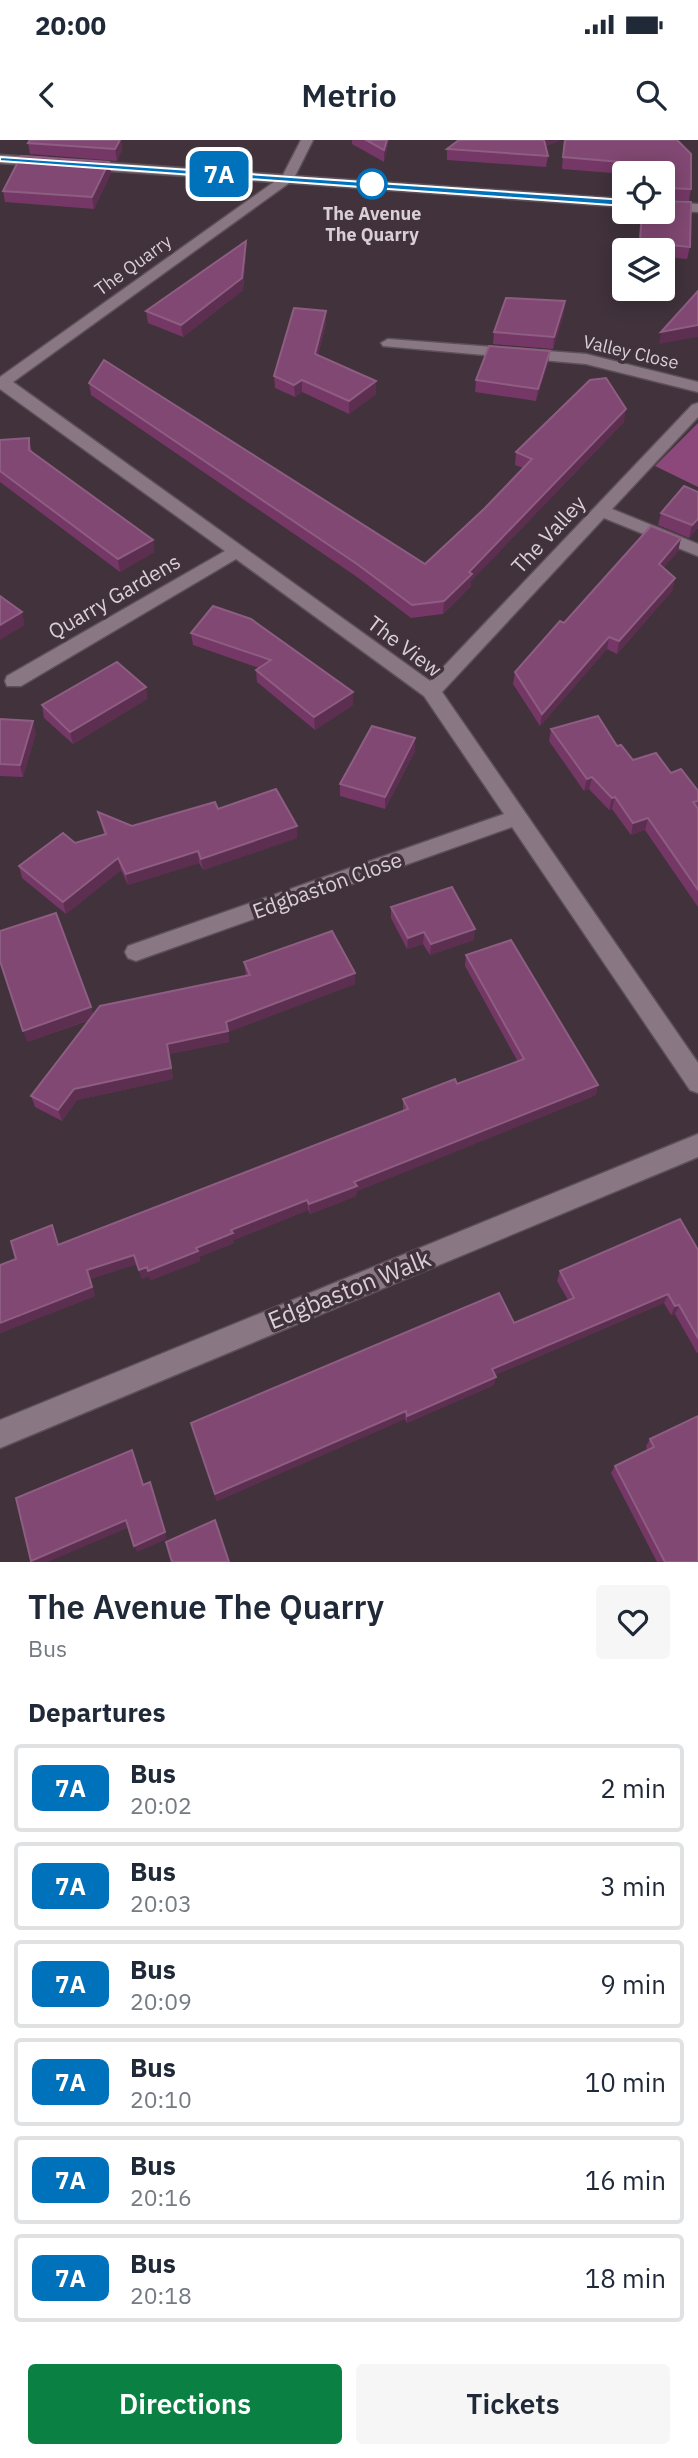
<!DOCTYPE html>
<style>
body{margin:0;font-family:"IBM Plex Sans",sans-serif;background:#f6f6f7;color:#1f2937;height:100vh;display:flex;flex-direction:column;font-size:26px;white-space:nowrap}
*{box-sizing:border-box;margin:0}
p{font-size:23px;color:#747a83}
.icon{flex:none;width:38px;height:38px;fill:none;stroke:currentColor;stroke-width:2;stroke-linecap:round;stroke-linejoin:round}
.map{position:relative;height:1422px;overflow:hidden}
.side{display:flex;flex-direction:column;background:#fff;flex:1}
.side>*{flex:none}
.badge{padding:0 14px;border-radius:10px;font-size:24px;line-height:46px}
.tools{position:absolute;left:612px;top:21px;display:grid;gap:14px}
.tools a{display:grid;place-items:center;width:63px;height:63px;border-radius:7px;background:#fff;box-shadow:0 4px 18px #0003;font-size:35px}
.map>.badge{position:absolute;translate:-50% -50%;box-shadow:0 0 0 4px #fff}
h2{padding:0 28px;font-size:26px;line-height:63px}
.round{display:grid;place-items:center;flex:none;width:74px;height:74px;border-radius:7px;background:#f6f6f7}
.overview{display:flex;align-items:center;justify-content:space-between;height:119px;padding:0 28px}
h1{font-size:33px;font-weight:600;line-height:52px}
.button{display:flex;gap:14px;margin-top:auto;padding:14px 28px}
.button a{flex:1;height:80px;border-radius:7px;background:#0b8043;color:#fff;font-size:28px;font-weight:600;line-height:80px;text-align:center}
.button a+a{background:#f6f6f7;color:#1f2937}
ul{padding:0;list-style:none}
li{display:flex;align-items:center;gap:21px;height:88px;margin:0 14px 10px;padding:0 14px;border:4px solid #e0e1e3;border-radius:7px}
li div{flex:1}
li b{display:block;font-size:26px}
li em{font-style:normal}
li .badge{min-width:77px;font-weight:700;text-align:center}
.status{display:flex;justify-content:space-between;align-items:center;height:49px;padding:0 35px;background:#fff;direction:ltr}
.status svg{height:19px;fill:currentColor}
header{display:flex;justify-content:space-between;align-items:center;height:91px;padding:0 28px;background:#fff;font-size:32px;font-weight:600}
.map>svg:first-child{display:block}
</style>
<div class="status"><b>20:00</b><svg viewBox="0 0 49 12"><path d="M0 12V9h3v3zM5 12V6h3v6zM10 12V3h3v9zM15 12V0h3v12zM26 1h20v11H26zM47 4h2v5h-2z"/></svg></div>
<header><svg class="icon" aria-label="back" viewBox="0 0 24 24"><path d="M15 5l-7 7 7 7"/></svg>Metrio<svg class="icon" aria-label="search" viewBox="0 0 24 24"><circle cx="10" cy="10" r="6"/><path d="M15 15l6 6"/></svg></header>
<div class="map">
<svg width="698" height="1422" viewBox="0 0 698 1422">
<rect width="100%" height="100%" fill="#41323c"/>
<polygon fill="#8c487a" points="698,283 698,347 655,326"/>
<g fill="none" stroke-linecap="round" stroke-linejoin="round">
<g stroke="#5c5059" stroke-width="3">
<g id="minor">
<polygon points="301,0 313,0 295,36 625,59 625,67 289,43 13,242 430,541 692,265 698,263 698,277 612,369 698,404 698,416 604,378 442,552 698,923 698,953 690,950 512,687 144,818 136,821 128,818 125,812 128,806 504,674 424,556 236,419 21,546 7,546 5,541 7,536 225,411 0,249 0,237 274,42 82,29 76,25 82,21 283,35"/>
<polygon points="0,15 47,18 53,22 47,26 0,23"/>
<polygon points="663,62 698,64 698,72 663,70"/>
<polygon points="388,199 586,214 698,242 698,252 586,224 383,206 381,203"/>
<polygon points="698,994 698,1017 0,1308 0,1280"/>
</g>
</g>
<use href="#minor" fill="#897883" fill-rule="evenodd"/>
</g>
<g fill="#753766">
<polygon points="30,0 121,0 122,10 117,21 30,14 28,3"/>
<polygon points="352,0 389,0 384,22 352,4"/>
<polygon points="562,0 545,6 548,16 546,27 447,20 447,9"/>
<polygon points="564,0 677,0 691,49 689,61 665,59 690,107 687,119 663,117 663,110 638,110 641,72 663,72 663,33 625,34 562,29"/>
<polygon points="111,33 94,69 5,62 3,51"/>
<polygon points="246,113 243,150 183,197 148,183 146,171"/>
<polygon points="565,161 564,173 553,209 493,204 494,192"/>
<polygon points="326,183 318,215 376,254 349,274 302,252 295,257 275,248 274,236"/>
<polygon points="548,223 536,261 475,252 476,240"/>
<polygon points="89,243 425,424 485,368 523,328 515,325 516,312 624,282 471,441 471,446 443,474 411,478 357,437 91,255"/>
<polygon points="29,298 32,312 153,400 154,412 120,432 0,342 0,300"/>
<polygon points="698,352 698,388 689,398 658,385 661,373"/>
<polygon points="681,398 678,411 663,428 675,438 672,451 617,514 607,509 540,586 513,544 515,532 564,483"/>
<polygon points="213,466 353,565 315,590 257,542 256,530 259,528 193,505 191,493"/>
<polygon points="146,547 147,559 73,604 44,578 42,565"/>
<polygon points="0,579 36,593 23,637 0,636"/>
<polygon points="551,589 617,606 633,620 671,633 698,651 698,767 645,690 631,695 612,669 609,670 589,649 584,651 549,601"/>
<polygon points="415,598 415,611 385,669 340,656 340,644"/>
<polygon points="218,669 297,686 297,698 203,730 199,723 128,745 121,730 66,774 22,738 19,726 75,703 104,694 98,672 132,686"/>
<polygon points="391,767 474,800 430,815 423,804 407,809 391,778"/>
<polygon points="466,815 596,955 357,1051 356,1056 310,1074 308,1070 234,1100 234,1103 199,1117 200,1121 151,1140 149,1136 142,1139 137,1124 90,1139 95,1156 0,1193 0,1125 59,1105 403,971 403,959 457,944 518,922 465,826"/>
<polygon points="244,822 355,844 228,892 229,902 169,914 173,939 77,960 62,981 35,967 31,956 90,880 27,902 91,867 93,875 246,836"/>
<polygon points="698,1110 698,1212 697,1213 675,1174 671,1175 664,1163 495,1235 494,1245 407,1283 405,1279 217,1361 193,1291 514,1183 568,1160 557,1141 560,1131"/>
<polygon points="650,1299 698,1422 657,1422 611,1333 615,1326 647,1310 646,1306"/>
</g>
<g fill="#5c2e50">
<polygon points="120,0 121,0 122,10 117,21 115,9"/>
<polygon points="387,0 389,0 384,22 384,10"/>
<polygon points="543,0 562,0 542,8"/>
<polygon points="109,22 111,33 94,69 92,57"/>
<polygon points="246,101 246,113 243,150 183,197 181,185"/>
<polygon points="565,161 564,173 553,209 554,197"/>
<polygon points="326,171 326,183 315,226 315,214"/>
<polygon points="698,185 698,197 659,204 661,192"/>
<polygon points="550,211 548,223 536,261 538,249"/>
<polygon points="302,240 302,252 295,257 294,245"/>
<polygon points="376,241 376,254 349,274 349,261"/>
<polygon points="626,269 624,282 471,441 471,446 443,474 444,461 469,432"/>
<polygon points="698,379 698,388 689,398 692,385"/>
<polygon points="681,398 678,411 656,436 659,424"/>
<polygon points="153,400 154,412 120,432 118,419"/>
<polygon points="675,438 672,451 617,514 619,501"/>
<polygon points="22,472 25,485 0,500 0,485"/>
<polygon points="609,497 607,509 540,586 542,574"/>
<polygon points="146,547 147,559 73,604 70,592"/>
<polygon points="353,552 353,565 315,590 314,577"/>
<polygon points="33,581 36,593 23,637 20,625"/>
<polygon points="415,598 415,611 385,669 385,657"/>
<polygon points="592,637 589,649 584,651 587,639"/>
<polygon points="615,657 612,669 609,670 612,658"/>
<polygon points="648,678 645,690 631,695 633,683"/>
<polygon points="297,686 297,698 203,730 201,719"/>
<polygon points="198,711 199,723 128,745 126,734"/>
<polygon points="118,718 121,730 66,774 63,762"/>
<polygon points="475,789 474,800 430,815 431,804"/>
<polygon points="424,792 423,804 407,809 408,798"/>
<polygon points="355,833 355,844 228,892 229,902 169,914 167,904"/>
<polygon points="91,867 94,878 27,902 23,891"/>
<polygon points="171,928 173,939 77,960 62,981 58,970 74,949"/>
<polygon points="598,945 596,955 357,1051 356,1056 310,1074 309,1064 354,1042"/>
<polygon points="307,1060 308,1070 234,1100 234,1103 199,1117 200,1121 151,1140 149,1136 142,1139 139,1130 196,1108 231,1090"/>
<polygon points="134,1115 137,1124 90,1139 95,1156 0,1193 0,1183 87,1130"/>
<polygon points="668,1154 664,1163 490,1237 492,1229"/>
<polygon points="679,1165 675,1174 671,1175 675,1166"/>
<polygon points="496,1237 494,1245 407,1283 407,1276"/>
<polygon points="406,1271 405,1279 217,1361 215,1354"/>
<polygon points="150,1342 167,1399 137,1412 134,1406"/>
<polygon points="126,1380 130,1387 48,1422 32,1422 31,1421"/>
</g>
<g fill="#804872" stroke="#8e5d82" stroke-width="2">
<polygon points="30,0 120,0 115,9 28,3"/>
<polygon points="366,0 387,0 384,10"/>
<polygon points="459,0 544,0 548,16 447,9"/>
<polygon points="565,0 677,0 691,14 691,49 665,48 663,50 663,33 644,33 644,24 563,17"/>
<polygon points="21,16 109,22 92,57 3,51"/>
<polygon points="663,54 665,61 691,62 690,107 640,102 642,72 663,72"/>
<polygon points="246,101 242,138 181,185 146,171"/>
<polygon points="698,151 698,185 661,192"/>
<polygon points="506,158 565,161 554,197 494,192"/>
<polygon points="294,168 326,171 315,214 376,241 349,261 302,240 294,245 274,236"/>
<polygon points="489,206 550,211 538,249 476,240"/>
<polygon points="104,220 425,424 485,368 532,319 516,312 590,240 606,238 626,269 469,432 472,434 444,461 412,465 357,424 89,243"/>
<polygon points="29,298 29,310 153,400 118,419 0,331 0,300"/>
<polygon points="684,346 698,352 698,379 692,385 661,373"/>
<polygon points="651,386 681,398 659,424 675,438 619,501 609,497 542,574 515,532 560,481 564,483"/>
<polygon points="0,456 22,472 0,485"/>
<polygon points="213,466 251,479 353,552 314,577 256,530 271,520 191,493"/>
<polygon points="117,522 146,547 70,592 42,565"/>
<polygon points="598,576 617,606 621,605 633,620 656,613 671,633 681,629 698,651 698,661 693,662 698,669 698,750 648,678 633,683 615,657 612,658 592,637 587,639 551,589"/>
<polygon points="0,579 33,581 20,625 0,624"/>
<polygon points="372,586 415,598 385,657 340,644"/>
<polygon points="276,649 297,686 201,719 198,711 126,734 118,718 63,762 19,726 63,693 75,703 106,694 98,672 132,686 215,662 218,669"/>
<polygon points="452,747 475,789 431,804 424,792 408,798 391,767"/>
<polygon points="56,773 91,867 23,891 0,821 0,791"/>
<polygon points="332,791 355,833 226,882 228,891 167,904 171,928 74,949 58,970 31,956 100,866 250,835 244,822"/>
<polygon points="511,800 598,945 354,1042 357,1046 309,1064 307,1060 231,1090 233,1093 196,1108 198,1111 148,1131 147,1127 139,1130 134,1115 87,1130 92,1147 0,1183 0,1125 16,1119 11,1101 52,1085 58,1105 408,969 403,959 455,939 457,944 524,919 466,815"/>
<polygon points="680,1079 698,1110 698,1198 679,1165 675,1166 668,1154 492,1229 496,1237 407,1276 406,1271 215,1354 191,1283 499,1153 514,1183 574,1158 560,1131"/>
<polygon points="698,1276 698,1422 665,1422 615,1326 654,1307 650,1299"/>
<polygon points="132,1310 143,1345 150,1342 165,1392 134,1406 126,1380 31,1421 16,1358"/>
<polygon points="215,1380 229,1422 172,1422 166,1402"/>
</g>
<polygon fill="#0072bc" stroke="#fff" stroke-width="2" points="0,17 625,60 629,63 625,66 0,21"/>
<circle fill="#fff" stroke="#0072bc" stroke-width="3.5" cx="372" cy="44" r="14"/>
<g text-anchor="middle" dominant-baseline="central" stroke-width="7" stroke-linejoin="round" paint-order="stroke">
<g font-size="18" font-weight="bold" fill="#d9cfd6" stroke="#41323c">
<text x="372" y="73">The Avenue<tspan x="372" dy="21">The Quarry</tspan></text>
</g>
<g font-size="18" fill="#d9cfd6" stroke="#41323c">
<text transform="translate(133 125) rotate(-36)">The Quarry</text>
<text transform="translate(631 212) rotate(13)">Valley Close</text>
</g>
<g font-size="21" fill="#d9cfd6" stroke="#41323c">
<text transform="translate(548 394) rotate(-47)">The Valley</text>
<text transform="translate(114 456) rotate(-30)">Quarry Gardens</text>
<text transform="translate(405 506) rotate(37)">The View</text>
<text transform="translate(327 745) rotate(-20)">Edgbaston Close</text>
</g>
<g font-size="24" fill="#d9cfd6" stroke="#41323c">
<text transform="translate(349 1149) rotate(-22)">Edgbaston Walk</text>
</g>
</g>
</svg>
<div class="tools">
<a><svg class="icon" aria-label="locate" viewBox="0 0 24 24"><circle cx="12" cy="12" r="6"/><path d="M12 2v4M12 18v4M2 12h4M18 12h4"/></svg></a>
<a><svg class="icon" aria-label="layers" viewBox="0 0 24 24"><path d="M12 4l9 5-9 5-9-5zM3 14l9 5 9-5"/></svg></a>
</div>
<b class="badge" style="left:219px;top:34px;background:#0072bc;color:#fff">7A</b>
</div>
<section class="side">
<div class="overview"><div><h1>The Avenue The Quarry</h1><p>Bus</p></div><a class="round"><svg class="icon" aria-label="heart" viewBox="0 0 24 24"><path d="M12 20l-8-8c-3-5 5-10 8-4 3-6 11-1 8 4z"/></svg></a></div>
<h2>Departures</h2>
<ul>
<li><span class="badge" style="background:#0072bc;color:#fff">7A</span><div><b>Bus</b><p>20:02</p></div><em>2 min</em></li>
<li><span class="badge" style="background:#0072bc;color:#fff">7A</span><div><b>Bus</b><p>20:03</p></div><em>3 min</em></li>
<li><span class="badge" style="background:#0072bc;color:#fff">7A</span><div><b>Bus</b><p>20:09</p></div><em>9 min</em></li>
<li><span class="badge" style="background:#0072bc;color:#fff">7A</span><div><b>Bus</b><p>20:10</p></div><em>10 min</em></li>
<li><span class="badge" style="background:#0072bc;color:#fff">7A</span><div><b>Bus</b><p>20:16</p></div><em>16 min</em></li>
<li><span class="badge" style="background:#0072bc;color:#fff">7A</span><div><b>Bus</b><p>20:18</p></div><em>18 min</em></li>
</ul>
<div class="button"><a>Directions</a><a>Tickets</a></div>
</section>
